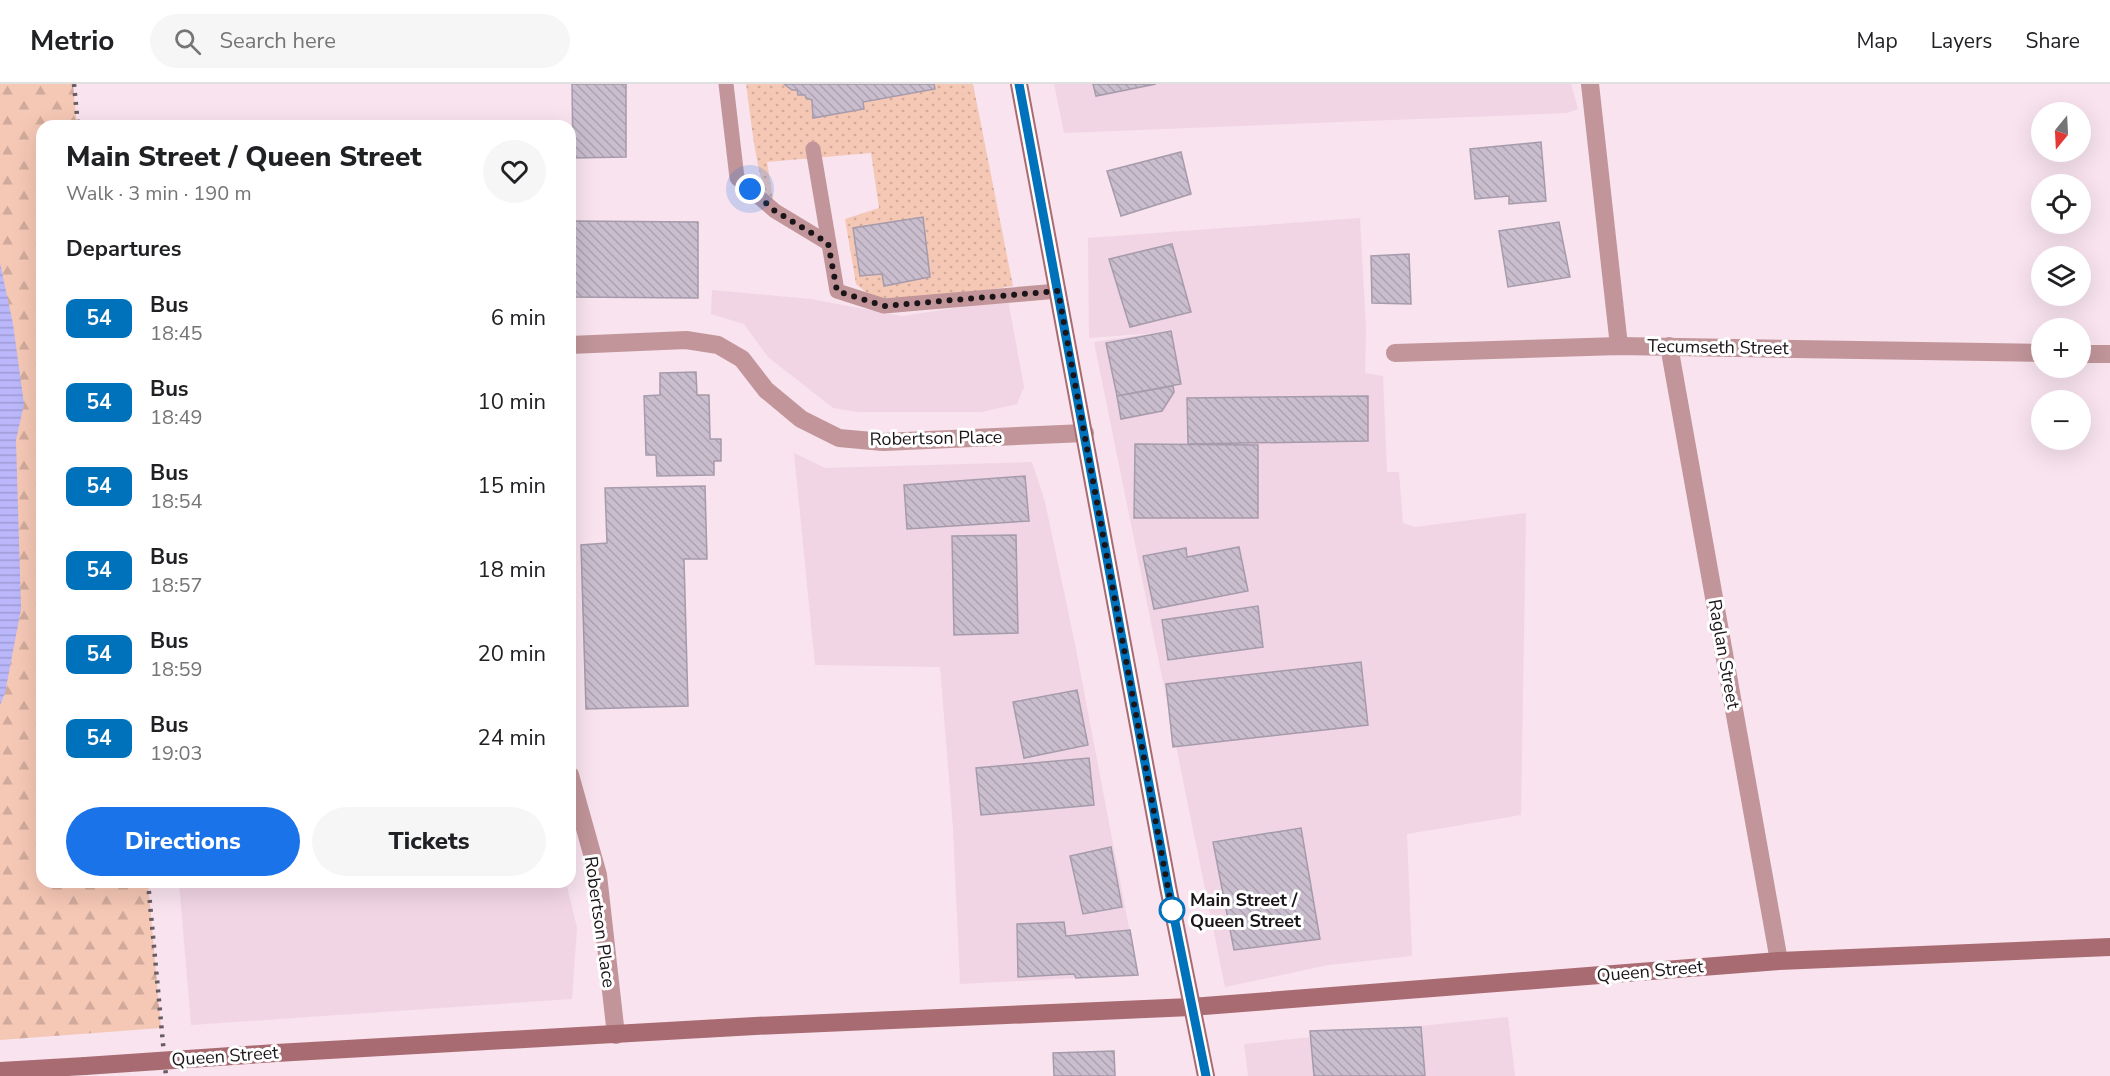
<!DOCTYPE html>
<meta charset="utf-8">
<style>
body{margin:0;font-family:"Nunito Sans",sans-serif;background:#f6f6f6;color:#202124;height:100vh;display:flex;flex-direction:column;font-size:22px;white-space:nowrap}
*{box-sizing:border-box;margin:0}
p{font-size:20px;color:#757577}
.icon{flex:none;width:33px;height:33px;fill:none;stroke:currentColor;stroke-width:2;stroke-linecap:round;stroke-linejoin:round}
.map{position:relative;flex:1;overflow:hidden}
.sheet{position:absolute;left:36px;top:36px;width:540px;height:768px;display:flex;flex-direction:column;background:#fff;border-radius:18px;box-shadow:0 6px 24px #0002}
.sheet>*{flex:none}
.badge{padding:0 12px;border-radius:9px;font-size:21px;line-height:39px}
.needle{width:39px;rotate:198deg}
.fabs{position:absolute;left:2031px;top:18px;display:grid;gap:12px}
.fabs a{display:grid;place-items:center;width:60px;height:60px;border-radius:50%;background:#fff;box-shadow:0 6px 24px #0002;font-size:30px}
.you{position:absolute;width:30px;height:30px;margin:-15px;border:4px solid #fff;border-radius:50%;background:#1a73e8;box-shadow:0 0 0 9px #1a73e833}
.map>.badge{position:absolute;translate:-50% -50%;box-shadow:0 0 0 3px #fff}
h2{padding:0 30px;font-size:22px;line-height:54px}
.round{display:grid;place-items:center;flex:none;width:63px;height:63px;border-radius:32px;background:#f6f6f6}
.summary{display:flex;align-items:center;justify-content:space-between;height:102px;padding:0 30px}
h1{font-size:28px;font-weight:800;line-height:45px}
.button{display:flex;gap:12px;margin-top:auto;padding:12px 30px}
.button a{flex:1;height:69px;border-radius:36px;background:#1a73e8;color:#fff;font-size:24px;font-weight:800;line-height:69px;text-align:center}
.button a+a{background:#f6f6f6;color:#202124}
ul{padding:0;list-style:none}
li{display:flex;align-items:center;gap:18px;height:84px;padding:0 30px}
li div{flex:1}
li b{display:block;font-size:22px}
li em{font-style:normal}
li .badge{min-width:66px;font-weight:700;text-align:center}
header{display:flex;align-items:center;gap:36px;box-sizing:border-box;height:84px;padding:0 30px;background:#fff;border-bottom:2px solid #e0e0e0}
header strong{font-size:28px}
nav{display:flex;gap:33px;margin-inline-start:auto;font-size:21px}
.search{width:420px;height:54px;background:#f6f6f6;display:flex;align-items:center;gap:15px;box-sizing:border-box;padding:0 21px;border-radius:33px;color:#757577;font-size:22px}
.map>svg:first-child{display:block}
</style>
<header>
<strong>Metrio</strong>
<div class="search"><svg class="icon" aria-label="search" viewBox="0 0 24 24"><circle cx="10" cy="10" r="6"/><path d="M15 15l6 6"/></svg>Search here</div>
<nav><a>Map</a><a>Layers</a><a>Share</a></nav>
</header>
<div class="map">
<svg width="2110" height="992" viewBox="0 0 2110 992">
<defs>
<pattern id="grass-dots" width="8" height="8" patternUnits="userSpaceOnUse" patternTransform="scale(1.5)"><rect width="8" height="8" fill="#f5c7b5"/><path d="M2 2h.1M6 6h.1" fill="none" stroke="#d1aa9b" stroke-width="1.8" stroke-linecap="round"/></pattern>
<pattern id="forest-firs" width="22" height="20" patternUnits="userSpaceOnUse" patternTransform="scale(1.5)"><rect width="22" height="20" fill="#f5c7b5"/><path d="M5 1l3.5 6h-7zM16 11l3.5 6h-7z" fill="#d1aa9b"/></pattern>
<pattern id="water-rules" width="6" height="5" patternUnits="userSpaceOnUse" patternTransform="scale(1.5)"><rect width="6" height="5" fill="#bab7fa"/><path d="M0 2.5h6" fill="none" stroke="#9f9cd6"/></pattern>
<pattern id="building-back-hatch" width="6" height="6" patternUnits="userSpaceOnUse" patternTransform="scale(1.5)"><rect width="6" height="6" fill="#c9bdce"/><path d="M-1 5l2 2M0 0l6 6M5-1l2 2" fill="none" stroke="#aca2b0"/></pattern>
</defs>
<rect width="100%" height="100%" fill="#f8e3ee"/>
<g fill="#f1d5e4">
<polygon points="1054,0 1571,0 1578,25 1567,29 1064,49"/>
<polygon points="1360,134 1366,245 1365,289 1383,292 1387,388 1399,388 1403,439 1415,443 1526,429 1521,731 1407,750 1412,872 1328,881 1225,903 1094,258 1155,249 1089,254 1088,154"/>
<polygon points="712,206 810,215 902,232 1008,216 1024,303 1017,320 981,328 858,328 833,324 768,273 744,240 711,230"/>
<polygon points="794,369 825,384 1032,378 1045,418 1075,560 1138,891 960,900 953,744 940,583 815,581"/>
<polygon points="179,798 566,798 577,844 572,915 191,941"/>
<polygon points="1508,933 1515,992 1248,992 1244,960"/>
</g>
<path fill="url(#grass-dots)" d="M746 0H784L792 6H797L798 11H805L807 14 812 16 813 34 864 25 863 18 935 5 934 0H973L1013 202 921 216 873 214 856 200 845 135 879 124 871 69 767 78 774 121C757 109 750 24 746 0Z"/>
<polygon fill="url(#forest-firs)" points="0,0 73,0 77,42 42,42 42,798 148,798 161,944 0,956"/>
<polygon fill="url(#water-rules)" points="0,179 13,240 24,320 16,356 21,525 5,609 0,621"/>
<g fill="url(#building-back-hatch)" stroke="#a69bab" stroke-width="1.5">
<polygon points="572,0 626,0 626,73 573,74"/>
<polygon points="784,0 934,0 935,5 863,18 864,25 813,34 812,16 806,14 805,11 798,11 797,6 792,6"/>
<polygon points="1093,0 1156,0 1096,12"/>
<polygon points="1541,58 1546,117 1509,120 1509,112 1475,115 1470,65"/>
<polygon points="1181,68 1191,110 1121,132 1107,87"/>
<polygon points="923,133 930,193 884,202 882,190 860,192 853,144"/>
<polygon points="570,137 698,138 698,214 570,213"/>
<polygon points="1559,138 1570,193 1508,203 1499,147"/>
<polygon points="1172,160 1191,228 1130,243 1109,175"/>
<polygon points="1409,170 1411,220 1372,219 1371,172"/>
<polygon points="1171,247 1181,300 1117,312 1106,259"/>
<polygon points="696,288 697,311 709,311 710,355 721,355 721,377 714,377 714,391 657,392 656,371 646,371 644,312 660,311 660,289"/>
<polygon points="1173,302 1174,308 1162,327 1121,335 1117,312"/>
<polygon points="1368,312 1368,357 1188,360 1187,314"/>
<polygon points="1135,360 1258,361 1258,434 1134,434"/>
<polygon points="1025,392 1029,437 907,445 904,401"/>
<polygon points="705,402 707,475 684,475 688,622 586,625 581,461 607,459 605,404"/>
<polygon points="1016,451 1018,549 954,551 952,452"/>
<polygon points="1239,463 1248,507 1154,525 1143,472 1186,464 1187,473"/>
<polygon points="1258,522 1263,563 1168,576 1162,536"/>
<polygon points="1361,578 1368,641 1173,663 1166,600"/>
<polygon points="1077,606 1088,661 1024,674 1013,618"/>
<polygon points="1089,674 1094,721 981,731 976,684"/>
<polygon points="1301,744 1320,855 1234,866 1213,758"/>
<polygon points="1111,763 1122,823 1083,830 1070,772"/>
<polygon points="1064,838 1066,852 1130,846 1138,891 1076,894 1074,890 1018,893 1017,840"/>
<polygon points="1421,943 1425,992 1314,992 1310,947"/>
<polygon points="1114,967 1115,992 1054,992 1053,969"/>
</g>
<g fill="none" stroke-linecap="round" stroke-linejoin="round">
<g stroke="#c19599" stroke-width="15">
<polyline points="726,0 737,94 775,127 828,159"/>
<polyline points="813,65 837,207 884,222 1058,207"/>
</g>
<g stroke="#c19599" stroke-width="18">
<polyline points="1590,0 1619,262"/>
<polyline points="570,261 686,256 718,261 742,275 766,306 801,335 839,354 883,358 1085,349"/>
<polyline points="1669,262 1779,877"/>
<polyline points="1395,269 1619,262 2042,269"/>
<polyline points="2080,270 2110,270"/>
<polyline points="570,691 598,791 616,951"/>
</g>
<g stroke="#a96b72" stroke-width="18">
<polyline points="1019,0 1168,803 1206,992"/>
<polyline points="276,969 755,942 1191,923 1779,877 2110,863"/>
<polyline points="0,987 85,982"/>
</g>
<g stroke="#685c63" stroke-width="4.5" stroke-dasharray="3 6" stroke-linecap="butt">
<polyline points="74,0 78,42"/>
<polyline points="148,798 166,992"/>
</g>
<polyline stroke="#a96b72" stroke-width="18" points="85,982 276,969"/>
</g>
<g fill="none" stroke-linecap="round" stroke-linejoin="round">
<g stroke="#fff" stroke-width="14">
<polyline id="line" points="1019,0 1168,803 1206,992"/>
</g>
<use href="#line" stroke="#0072bc" stroke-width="9"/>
<polyline stroke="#1b1418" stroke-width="6" stroke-dasharray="0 10.8" points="750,105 775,127 828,159 837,207 884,222 1058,207 1172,826"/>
</g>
<circle fill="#fff" stroke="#0072bc" stroke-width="3" cx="1172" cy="826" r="12"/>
<g text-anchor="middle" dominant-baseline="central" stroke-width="6" stroke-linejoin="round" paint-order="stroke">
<g font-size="18" fill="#1b1418" stroke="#fff">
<text transform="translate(1718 263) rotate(1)">Tecumseth Street</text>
<text transform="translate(936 354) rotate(-1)">Robertson Place</text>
<text transform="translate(1724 570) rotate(80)">Raglan Street</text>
<text transform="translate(600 838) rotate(82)">Robertson Place</text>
<text transform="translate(1650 887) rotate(-5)">Queen Street</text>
<text transform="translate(225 972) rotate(-4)">Queen Street</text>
</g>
<g font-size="18" font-weight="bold" fill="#1b1418" stroke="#fff" text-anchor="start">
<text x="1190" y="816">Main Street /<tspan x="1190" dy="21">Queen Street</tspan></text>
</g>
</g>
</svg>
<div class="fabs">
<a><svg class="needle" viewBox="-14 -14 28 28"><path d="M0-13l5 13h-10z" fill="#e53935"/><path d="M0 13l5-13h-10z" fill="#757577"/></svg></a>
<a><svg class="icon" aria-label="locate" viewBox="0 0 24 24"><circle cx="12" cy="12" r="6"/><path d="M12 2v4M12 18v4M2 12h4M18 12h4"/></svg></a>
<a><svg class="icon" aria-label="layers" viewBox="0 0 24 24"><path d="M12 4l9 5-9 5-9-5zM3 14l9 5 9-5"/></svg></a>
<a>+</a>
<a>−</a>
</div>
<div class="you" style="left:750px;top:105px"></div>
<section class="sheet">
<div class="summary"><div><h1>Main Street / Queen Street</h1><p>Walk · 3 min · 190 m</p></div><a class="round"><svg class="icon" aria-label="heart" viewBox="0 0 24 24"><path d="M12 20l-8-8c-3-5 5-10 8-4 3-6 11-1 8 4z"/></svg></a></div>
<h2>Departures</h2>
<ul>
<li><span class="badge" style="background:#0072bc;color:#fff">54</span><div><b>Bus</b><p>18:45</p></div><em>6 min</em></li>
<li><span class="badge" style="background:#0072bc;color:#fff">54</span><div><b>Bus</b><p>18:49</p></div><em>10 min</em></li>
<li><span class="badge" style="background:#0072bc;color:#fff">54</span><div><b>Bus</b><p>18:54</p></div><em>15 min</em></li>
<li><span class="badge" style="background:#0072bc;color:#fff">54</span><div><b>Bus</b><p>18:57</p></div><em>18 min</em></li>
<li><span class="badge" style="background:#0072bc;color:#fff">54</span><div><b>Bus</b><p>18:59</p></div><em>20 min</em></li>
<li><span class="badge" style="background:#0072bc;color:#fff">54</span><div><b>Bus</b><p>19:03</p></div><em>24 min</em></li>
</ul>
<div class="button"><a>Directions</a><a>Tickets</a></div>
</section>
</div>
